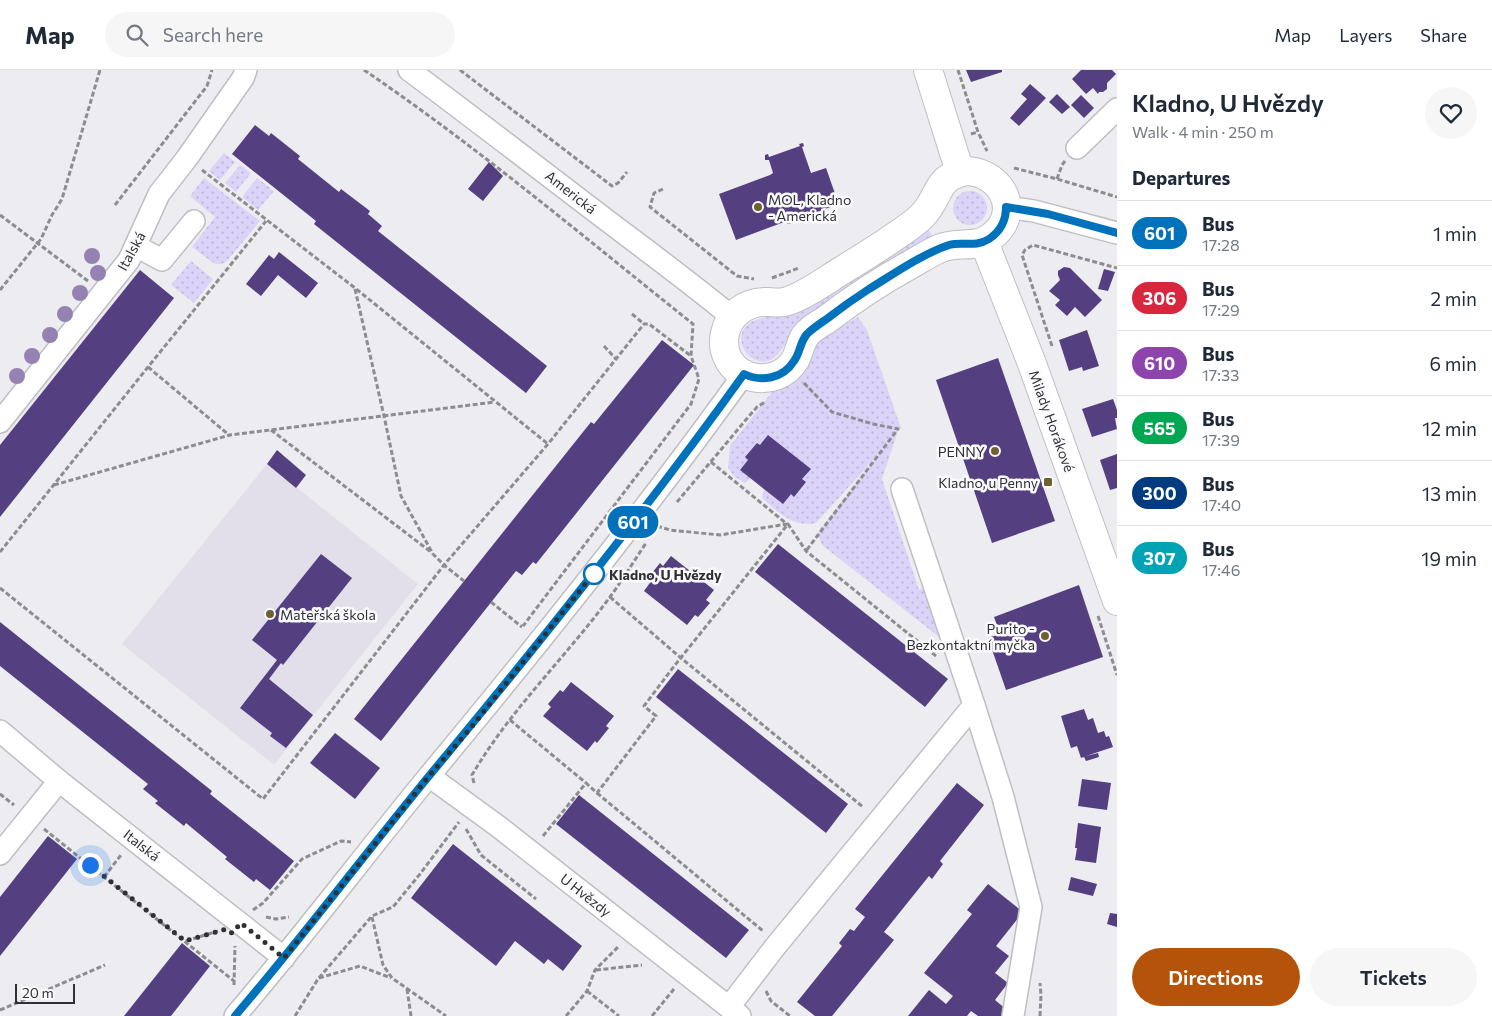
<!DOCTYPE html>
<meta charset="utf-8">
<style>
body{margin:0;font-family:Commissioner,sans-serif;background:#f6f6f7;color:#1f2937;height:100vh;display:flex;flex-direction:column;font-size:19px;white-space:nowrap}
*{box-sizing:border-box;margin:0}
p{font-size:16px;color:#747a83}
.icon{flex:none;width:28px;height:28px;fill:none;stroke:currentColor;stroke-width:2;stroke-linecap:round;stroke-linejoin:round}
.map{position:relative;flex:1;overflow:hidden}
.panel{display:flex;flex-direction:column;background:#fff;width:375px}
.panel>*{flex:none}
.badge{padding:0 10px;border-radius:16px;font-size:18px;line-height:32px}
.scale{position:absolute;left:15px;bottom:12px;width:60px;box-sizing:border-box;padding-left:5px;border:2px solid #303032;border-top:0;font-size:14px;line-height:18px;white-space:nowrap;color:#303032;-webkit-text-stroke:4px #fbfafe;paint-order:stroke}
.you{position:absolute;width:25px;height:25px;margin:-12px;border:4px solid #fff;border-radius:50%;background:#1a73e8;box-shadow:0 0 0 8px #1a73e833}
.map>.badge{position:absolute;translate:-50% -50%;box-shadow:0 0 0 2px #fff}
h2{padding:0 15px;font-size:19px;line-height:45px}
.round{display:grid;place-items:center;flex:none;width:52px;height:52px;border-radius:26px;background:#f6f6f7}
.headline{display:flex;align-items:center;justify-content:space-between;height:85px;padding:0 15px}
h1{font-size:24px;font-weight:600;line-height:38px}
.primary-button{display:flex;gap:10px;margin-top:auto;padding:10px 15px}
.primary-button a{flex:1;height:58px;border-radius:30px;background:#b45309;color:#fff;font-size:20px;font-weight:600;line-height:58px;text-align:center}
.primary-button a+a{background:#f6f6f7;color:#1f2937}
ul{padding:0;list-style:none}
li{display:flex;align-items:center;gap:15px;height:65px;padding:0 15px;border-top:1px solid #e0e1e3}
li div{flex:1}
li b{display:block;font-size:19px}
li em{font-style:normal}
li .badge{min-width:55px;font-weight:700;text-align:center}
header{display:flex;align-items:center;gap:30px;box-sizing:border-box;height:70px;padding:0 25px;background:#fff;border-bottom:1px solid #e0e1e3}
header strong{font-size:24px}
nav{display:flex;gap:28px;margin-inline-start:auto;font-size:18px}
.search{width:350px;height:45px;background:#f6f6f7;display:flex;align-items:center;gap:12px;box-sizing:border-box;padding:0 18px;border-radius:28px;color:#747a83;font-size:19px}
main{display:flex;flex:1;min-height:0}
.map>svg:first-child{display:block}
</style>
<header>
<strong>Map</strong>
<div class="search"><svg class="icon" aria-label="search" viewBox="0 0 24 24"><circle cx="10" cy="10" r="6"/><path d="M15 15l6 6"/></svg>Search here</div>
<nav><a>Map</a><a>Layers</a><a>Share</a></nav>
</header>
<main>
<div class="map">
<svg width="1117" height="946" viewBox="0 0 1117 946">
<defs>
<pattern id="grass-dots" width="8" height="8" patternUnits="userSpaceOnUse" patternTransform="scale(1.25)"><rect width="8" height="8" fill="#dcd3f9"/><path d="M2 2h.1M6 6h.1" fill="none" stroke="#bdb5d6" stroke-width="1.8" stroke-linecap="round"/></pattern>
</defs>
<rect width="100%" height="100%" fill="#edecf0"/>
<polygon fill="#e2dfea" points="267,394 418,514 274,695 122,574"/>
<g fill="url(#grass-dots)">
<polygon points="224,83 235,92 220,110 209,101"/>
<polygon points="240,95 251,103 236,122 225,113"/>
<path d="M204 108 260 151 228 190C223 195 217 195 212 192L192 177 215 147 190 126Z"/>
<polygon points="257,108 274,121 258,140 242,127"/>
<circle cx="970" cy="138" r="17"/>
<path d="M926 155 935 171 789 269C784 276 780 283 774 288 753 302 729 271 748 254 757 247 772 247 782 244Z"/>
<polygon points="191,191 213,209 194,233 171,215"/>
<path d="M858 247 867 260 901 358 898 361 882 409 919 520 930 516 943 570 822 475 818 466 820 458 823 456 883 379 816 453C793 458 778 442 762 428L764 419 751 408 745 413 735 407 728 398 730 376 768 327 818 271Z"/>
</g>
<g fill="#543f81">
<polygon points="966,0 1002,0 1002,2 971,12"/>
<polygon points="1081,0 1112,0 1116,4 1107,13 1107,19 1103,22 1099,22 1098,24 1093,18 1086,24 1072,9"/>
<polygon points="1030,14 1046,28 1019,56 1010,48 1027,29 1021,24"/>
<polygon points="1057,24 1070,37 1062,44 1049,32"/>
<polygon points="1081,25 1094,38 1084,48 1071,35"/>
<polygon points="255,55 269,66 271,63 300,86 298,89 339,122 341,119 370,141 368,144 382,156 378,161 547,296 526,323 314,154 316,151 232,84"/>
<polygon points="803,73 804,76 802,77 811,103 826,98 838,132 840,131 841,135 838,137 837,135 825,139 826,141 822,142 821,141 792,150 792,153 787,154 787,151 736,170 719,124 770,105 773,103 769,90 765,90 765,85 768,84 769,87 800,76 799,74"/>
<polygon points="489,92 503,106 483,131 468,119"/>
<polygon points="279,182 318,213 306,228 278,205 261,226 246,214 269,185 274,189"/>
<polygon points="1064,197 1070,198 1102,230 1085,247 1075,237 1067,246 1055,235 1060,230 1049,221 1060,210 1058,205 1058,201"/>
<polygon points="1104,199 1115,202 1108,221 1098,219"/>
<polygon points="140,200 174,228 0,447 0,375"/>
<polygon points="1087,260 1099,296 1083,301 1082,297 1069,301 1059,270"/>
<polygon points="662,270 694,295 536,494 533,492 522,505 516,501 381,671 354,649 591,352 594,354"/>
<polygon points="998,288 1055,451 992,473 936,310"/>
<polygon points="1113,329 1117,340 1117,348 1115,348 1117,359 1092,367 1082,339"/>
<polygon points="768,365 811,399 802,409 806,412 794,427 791,424 783,434 740,400 748,390 745,387 757,373 760,375"/>
<polygon points="277,380 306,405 296,418 267,394"/>
<polygon points="1117,384 1117,418 1110,420 1100,390"/>
<polygon points="778,474 948,609 925,637 755,502"/>
<polygon points="321,484 352,508 283,595 281,593 269,609 313,645 286,678 270,666 272,663 240,638 277,590 252,570"/>
<polygon points="671,486 714,520 706,530 710,533 698,547 695,545 687,555 644,521 652,510 648,508 660,493 663,496"/>
<polygon points="1079,515 1103,587 1006,620 988,568 1000,564 994,547"/>
<polygon points="0,552 212,721 210,724 294,791 270,820 256,809 254,812 225,789 227,787 186,753 184,756 155,733 158,731 143,719 148,714 0,596"/>
<polygon points="678,599 848,734 826,763 656,627"/>
<polygon points="571,612 614,646 606,656 609,658 597,673 595,671 587,681 543,646 551,637 548,634 560,620 563,622"/>
<polygon points="1084,639 1088,650 1093,648 1098,663 1104,661 1106,667 1109,666 1113,677 1086,686 1098,683 1099,687 1086,691 1084,687 1081,688 1077,676 1071,678 1061,646"/>
<polygon points="335,663 380,698 355,729 310,693"/>
<polygon points="1082,709 1111,713 1107,740 1078,736"/>
<polygon points="957,713 984,735 940,791 943,794 932,809 929,806 884,862 894,870 832,946 815,946 797,932 842,876 839,873 850,859 854,861 865,847 855,839"/>
<polygon points="579,725 749,860 726,888 556,754"/>
<polygon points="1078,753 1101,757 1096,793 1075,790 1077,778 1075,778"/>
<polygon points="48,766 77,789 0,886 0,827"/>
<polygon points="453,774 582,876 563,901 548,889 544,894 515,871 496,896 411,828"/>
<polygon points="1071,807 1097,814 1093,826 1068,820"/>
<polygon points="988,814 1023,842 996,876 1009,886 995,903 1008,913 995,930 1007,940 1002,946 978,946 971,941 967,946 908,946 929,920 946,934 953,926 924,903 972,844 967,840"/>
<polygon points="1110,843 1117,844 1117,857 1107,854"/>
<polygon points="182,873 210,896 171,946 124,946"/>
</g>
<g fill="none" stroke-linecap="round" stroke-linejoin="round">
<g stroke="#bfbec2" stroke-width="24">
<g id="minor">
<path d="M409 0C476 50 542 101 609 152 650 183 692 214 732 247"/>
<polyline points="1077,78 1117,39"/>
<polyline points="1007,137 1034,141 1117,163"/>
<polyline points="136,176 162,190 194,151"/>
<polyline points="0,352 129,190 159,124 187,88 243,8 246,0"/>
<polyline points="902,419 974,635 1003,727 1031,837 1013,946"/>
<polyline points="0,661 59,711 284,888"/>
<polyline points="429,706 499,757 740,946"/>
<polyline points="0,784 59,711"/>
<polyline points="729,937 775,877 974,635"/>
<path d="M235 946C302 868 364 785 429 706 538 575 645 442 744 304"/>
</g>
</g>
<g stroke="#bfbec2" stroke-width="30">
<g id="major">
<polyline points="928,0 960,102"/>
<path d="M967 101C1004 103 1022 144 991 167 976 179 959 171 941 178 929 183 919 190 908 196 879 212 852 230 826 250 819 254 810 259 805 266 800 274 799 283 795 290 786 305 768 311 752 307 707 295 719 229 769 232 776 233 782 233 788 231 806 225 825 211 841 201 859 190 877 179 894 167 904 160 914 154 922 146 941 127 934 107 967 101Z"/>
<polyline points="984,172 1031,291 1117,531"/>
</g>
</g>
<g stroke="#8d8d90" stroke-width="3" stroke-dasharray="5 2.5" stroke-linecap="butt">
<path d="M364 0C479 78 585 168 693 254L691 286 699 309 691 334 523 556"/>
<polyline points="460,0 612,116 618,113 627,102"/>
<polyline points="958,0 978,62 987,81"/>
<polyline points="971,64 978,62"/>
<polyline points="1014,98 1057,109 1117,127"/>
<polyline points="202,100 355,218 548,374"/>
<polyline points="1057,109 1062,95 1065,91"/>
<polyline points="663,119 654,123 650,137 737,206 754,209"/>
<polyline points="115,135 207,16 212,0"/>
<polyline points="0,145 88,211"/>
<polyline points="772,208 799,198"/>
<polyline points="355,219 384,346 401,426 433,484 444,495 464,511"/>
<polyline points="0,220 41,169 52,145 62,129 100,0"/>
<polyline points="632,244 644,254"/>
<polyline points="604,276 616,289"/>
<polyline points="1052,276 1022,185 1025,180 1033,175 1117,198"/>
<polyline points="148,297 229,365"/>
<polyline points="804,313 832,342 873,354 898,359 806,481"/>
<polyline points="271,360 431,482"/>
<polyline points="711,392 787,454"/>
<polyline points="54,415 230,365 495,332"/>
<polyline points="677,432 750,345 757,337 765,332"/>
<polyline points="657,456 670,460 720,465 787,454"/>
<polyline points="0,482 148,297 266,151"/>
<polyline points="0,518 263,729 444,495 548,374 644,254 649,254 691,286"/>
<polyline points="610,527 681,588 863,737"/>
<polyline points="491,532 522,557"/>
<polyline points="1098,546 1117,605"/>
<polyline points="510,650 586,713"/>
<path d="M474 713 472 705C510 640 566 587 610 527 623 509 634 491 646 473"/>
<polyline points="597,723 763,861"/>
<polyline points="0,724 14,735"/>
<polyline points="44,759 234,911"/>
<polyline points="466,759 481,785 536,829"/>
<polyline points="543,766 586,713 597,723 656,646 644,636 675,595 788,454 806,481 936,586"/>
<polyline points="104,807 121,785"/>
<polyline points="253,840 263,833 302,789 341,771 351,772"/>
<polyline points="266,847 276,849 289,847"/>
<polyline points="372,847 383,895 392,908 446,946"/>
<polyline points="186,871 218,861"/>
<polyline points="596,900 642,895"/>
<polyline points="319,908 360,896 391,908"/>
<polyline points="234,915 235,876"/>
<polyline points="407,919 411,946"/>
<polyline points="587,921 619,946"/>
<polyline points="766,921 771,931 790,946"/>
<polyline points="0,940 105,895"/>
<polyline points="295,946 318,909 372,846 393,837 420,804 459,752"/>
<polyline points="566,946 587,921 595,900 619,876"/>
<polyline points="652,946 674,919"/>
<polyline points="1040,946 1041,925 1040,913"/>
</g>
<use href="#minor" stroke="#fff" stroke-width="21"/>
<use href="#major" stroke="#fff" stroke-width="28"/>
</g>
<g fill="#9482b3">
<circle cx="92" cy="186" r="8"/>
<circle cx="98" cy="203" r="8"/>
<circle cx="80" cy="223" r="8"/>
<circle cx="65" cy="244" r="8"/>
<circle cx="50" cy="265" r="8"/>
<circle cx="32" cy="286" r="8"/>
<circle cx="17" cy="306" r="8"/>
</g>
<g fill="none" stroke-linecap="round" stroke-linejoin="round">
<g stroke="#fff" stroke-width="11">
<path id="line" d="M235 946C302 868 364 785 429 706 538 575 645 442 744 304 761 312 783 309 794 291 800 283 800 272 807 264 813 258 821 253 828 248 841 238 855 228 869 219 892 205 922 184 949 175 963 171 975 178 989 169 1001 161 1006 150 1006 137L1048 144 1117 163"/>
</g>
<use href="#line" stroke="#0072bc" stroke-width="8"/>
<polyline stroke="#303032" stroke-width="5" stroke-dasharray="0 9" points="90,795 185,871 226,859 232,863 241,853 284,888 429,706 469,660 598,498 594,504"/>
</g>
<g fill="#6e612e" stroke="#fbfafe" stroke-width="2">
<circle cx="758" cy="137" r="5"/>
<circle cx="995" cy="381" r="5"/>
<rect x="1043" y="407" width="10" height="10" rx="2.5"/>
<circle cx="270" cy="544" r="5"/>
<circle cx="1045" cy="566" r="5"/>
</g>
<circle fill="#fff" stroke="#0072bc" stroke-width="2.5" cx="594" cy="504" r="10"/>
<g text-anchor="middle" dominant-baseline="central" stroke-width="5" stroke-linejoin="round" paint-order="stroke">
<g font-size="14" fill="#303032" stroke="#fbfafe">
<text transform="translate(571 122) rotate(38)">Americká</text>
<text transform="translate(131 181) rotate(-61)">Italská</text>
<text transform="translate(1052 351) rotate(70)">Milady Horákové</text>
<text transform="translate(142 775) rotate(38)">Italská</text>
<text transform="translate(586 825) rotate(38)">U Hvězdy</text>
</g>
<g font-size="14" fill="#303032" stroke="#fbfafe" text-anchor="end">
<text x="768" y="129" text-anchor="start">MOL, Kladno<tspan x="768" dy="16">- Americká</tspan></text>
<text x="985" y="381">PENNY</text>
<text x="1038" y="412">Kladno, u Penny</text>
<text x="280" y="544" text-anchor="start">Mateřská škola</text>
<text x="1035" y="558">Purito -<tspan x="1035" dy="16">Bezkontaktní myčka</tspan></text>
</g>
<g font-size="14" font-weight="bold" fill="#303032" stroke="#fbfafe" text-anchor="start">
<text x="609" y="504">Kladno, U Hvězdy</text>
</g>
</g>
</svg>
<div class="scale">20 m</div>
<div class="you" style="left:90px;top:795px"></div>
<b class="badge" style="left:633px;top:452px;background:#0072bc;color:#fff">601</b>
</div>
<section class="panel">
<div class="headline"><div><h1>Kladno, U Hvězdy</h1><p>Walk · 4 min · 250 m</p></div><a class="round"><svg class="icon" aria-label="heart" viewBox="0 0 24 24"><path d="M12 20l-8-8c-3-5 5-10 8-4 3-6 11-1 8 4z"/></svg></a></div>
<h2>Departures</h2>
<ul>
<li><span class="badge" style="background:#0072bc;color:#fff">601</span><div><b>Bus</b><p>17:28</p></div><em>1 min</em></li>
<li><span class="badge" style="background:#d7263d;color:#fff">306</span><div><b>Bus</b><p>17:29</p></div><em>2 min</em></li>
<li><span class="badge" style="background:#8e44ad;color:#fff">610</span><div><b>Bus</b><p>17:33</p></div><em>6 min</em></li>
<li><span class="badge" style="background:#00a651;color:#fff">565</span><div><b>Bus</b><p>17:39</p></div><em>12 min</em></li>
<li><span class="badge" style="background:#003b80;color:#fff">300</span><div><b>Bus</b><p>17:40</p></div><em>13 min</em></li>
<li><span class="badge" style="background:#00a3b4;color:#fff">307</span><div><b>Bus</b><p>17:46</p></div><em>19 min</em></li>
</ul>
<div class="primary-button"><a>Directions</a><a>Tickets</a></div>
</section>
</main>
